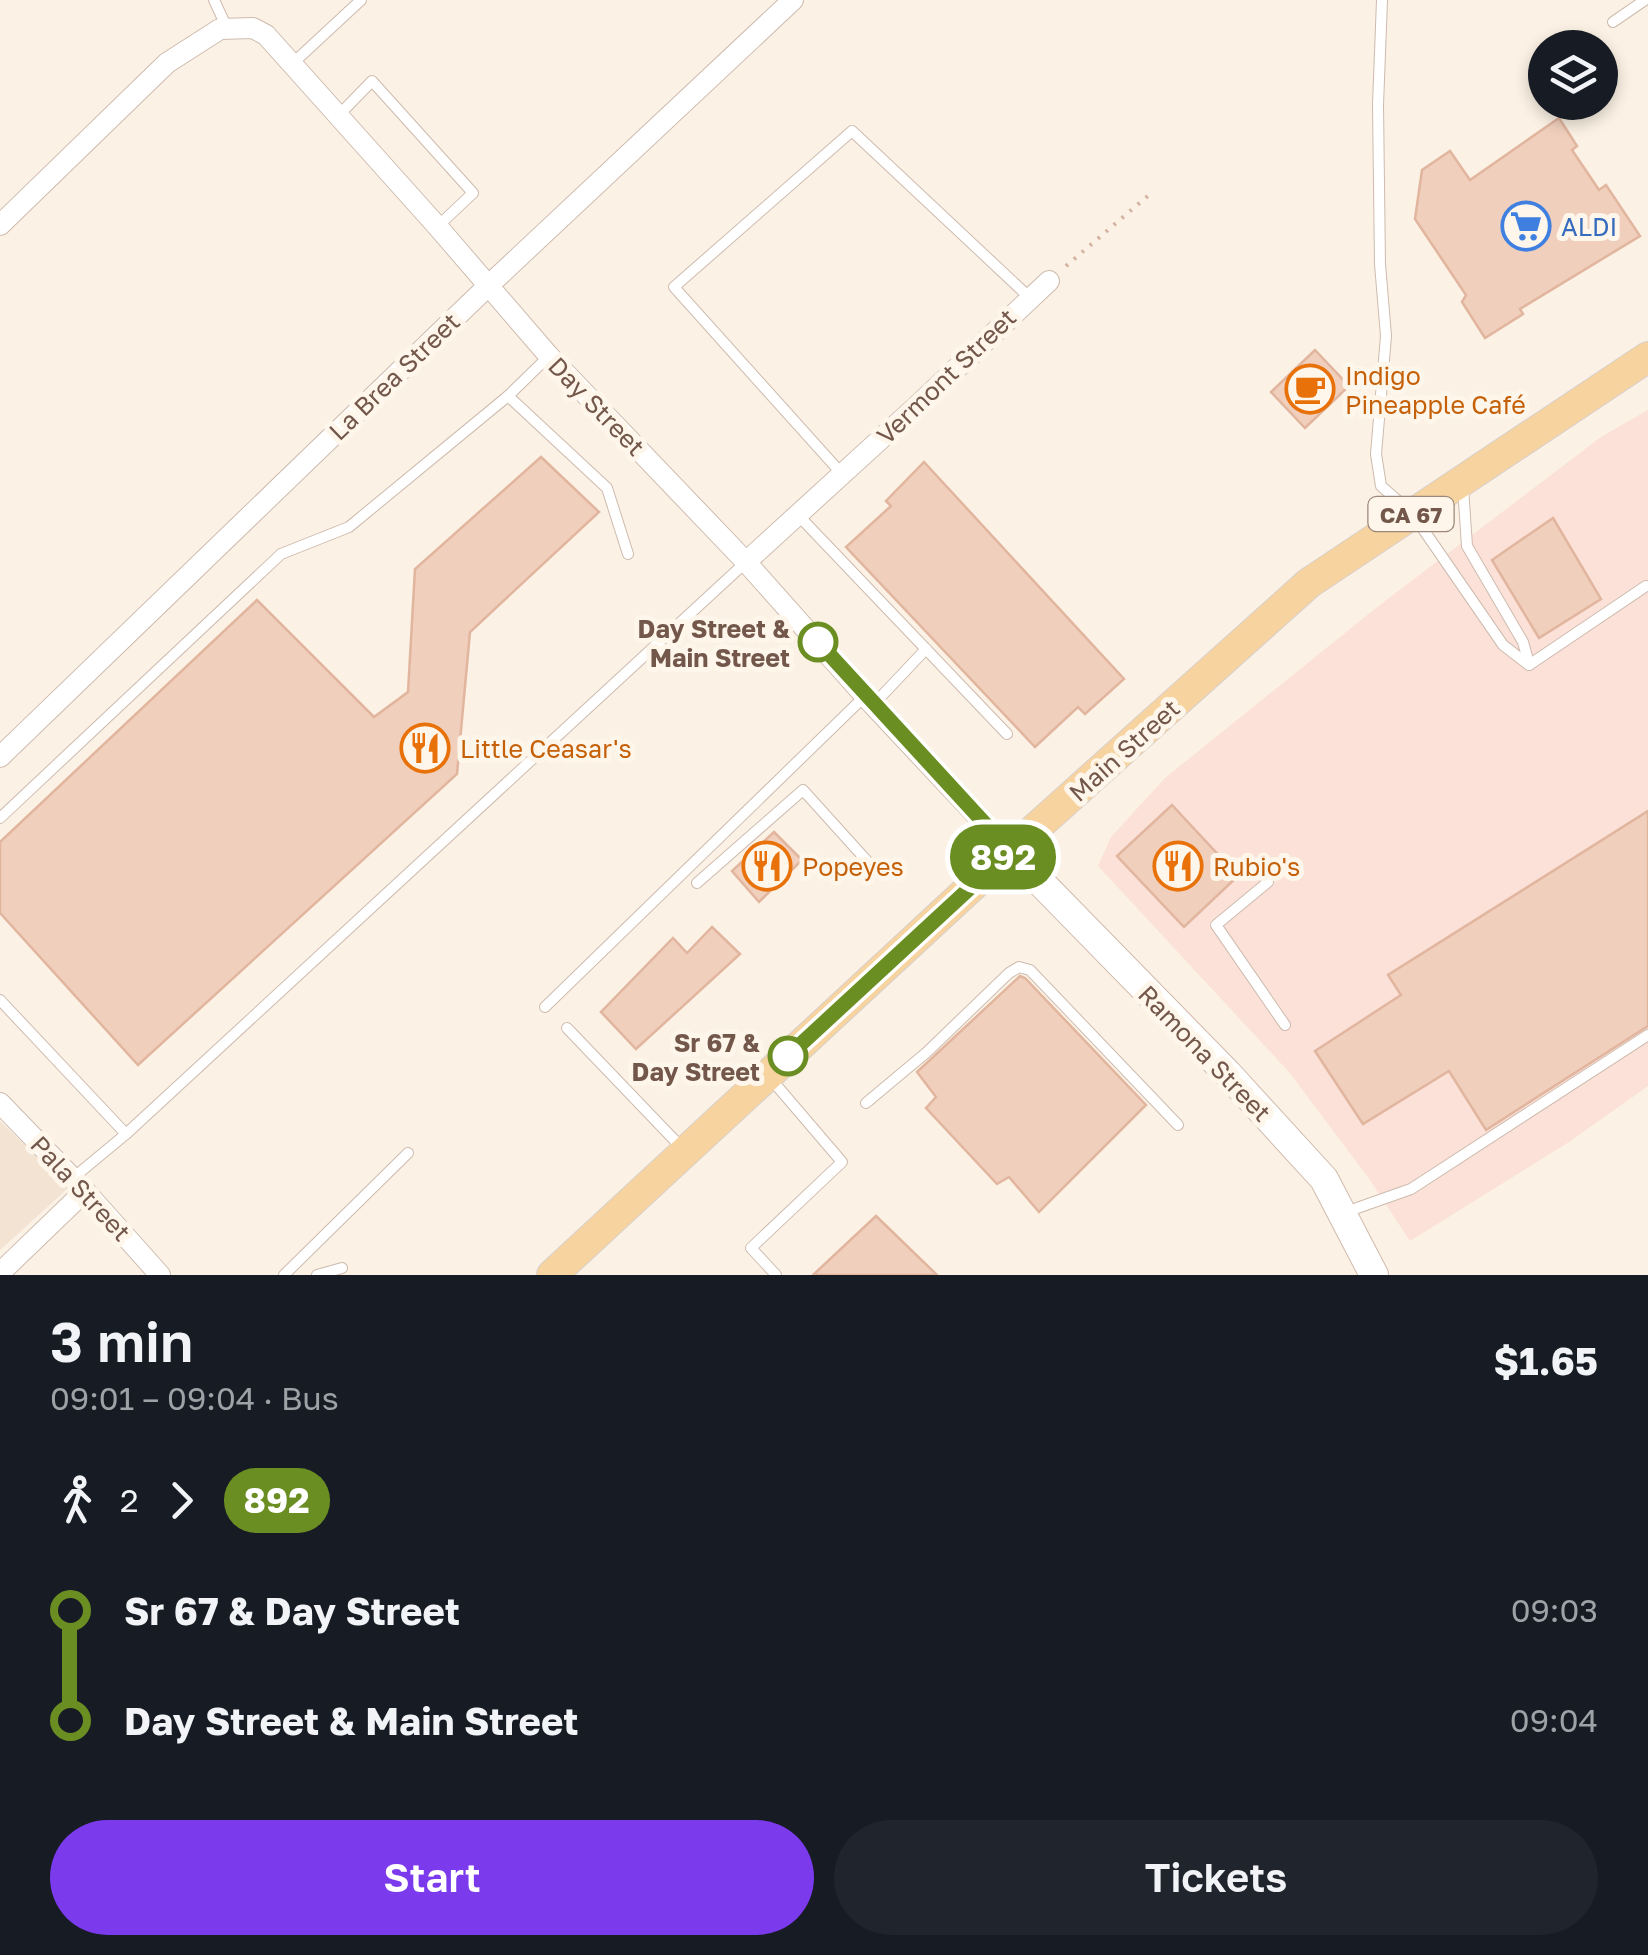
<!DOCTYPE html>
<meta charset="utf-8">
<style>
body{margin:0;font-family:"Golos Text",sans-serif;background:#20242c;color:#f1f3f6;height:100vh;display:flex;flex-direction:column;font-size:38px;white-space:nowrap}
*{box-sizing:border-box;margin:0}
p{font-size:32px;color:#9ea1a6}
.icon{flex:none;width:55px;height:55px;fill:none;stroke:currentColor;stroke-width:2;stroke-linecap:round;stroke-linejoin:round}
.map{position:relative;height:1275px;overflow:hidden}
.details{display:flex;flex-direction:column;background:#171b24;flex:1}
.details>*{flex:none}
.badge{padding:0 20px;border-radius:32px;font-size:35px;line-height:65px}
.fabs{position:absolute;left:1528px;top:30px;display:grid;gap:20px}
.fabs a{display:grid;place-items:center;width:90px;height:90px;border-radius:50%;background:#171b24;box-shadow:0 5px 15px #0003;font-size:50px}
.map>.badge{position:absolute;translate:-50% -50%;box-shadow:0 0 0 5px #fff}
.legs{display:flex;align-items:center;gap:15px;height:110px;padding:0 50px;font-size:32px}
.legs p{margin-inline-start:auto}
.head{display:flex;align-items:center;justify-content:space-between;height:170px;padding:0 50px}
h1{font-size:55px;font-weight:600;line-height:75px}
.cta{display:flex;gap:20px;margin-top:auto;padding:20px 50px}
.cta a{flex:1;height:115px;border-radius:60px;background:#7c3aed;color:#fff;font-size:40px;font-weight:600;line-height:115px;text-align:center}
.cta a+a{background:#20242c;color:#f1f3f6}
ul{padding:0 50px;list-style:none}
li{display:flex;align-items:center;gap:35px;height:110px;font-size:38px}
li i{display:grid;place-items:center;width:15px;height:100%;margin:0 12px;background:currentColor}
li i::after{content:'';width:25px;height:25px;margin:-12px;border:8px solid;border-radius:50%;background:#171b24}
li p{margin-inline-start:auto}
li:first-child i{background:linear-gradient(#0000 50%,currentColor 0)}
li:last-child i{background:linear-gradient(currentColor 50%,#0000 0)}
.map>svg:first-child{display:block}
</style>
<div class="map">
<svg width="1648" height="1275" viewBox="0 0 1648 1275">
<rect width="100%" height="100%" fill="#fbf1e4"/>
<polygon fill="#f3e3d3" points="0,1121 68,1188 0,1250"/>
<polygon fill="#fbe1d8" points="1648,410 1648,1086 1569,1142 1410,1241 1370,1180 1289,1072 1098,866 1111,837 1165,778 1376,608 1601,437"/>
<g fill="#f0cfbd" stroke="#e1b59e" stroke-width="2.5">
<polygon points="1559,118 1577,146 1572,150 1599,190 1606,185 1640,236 1520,309 1523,314 1485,338 1462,302 1466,295 1415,219 1422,170 1450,151 1470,180"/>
<polygon points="1315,350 1349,386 1305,428 1271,392"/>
<polygon points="541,457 599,512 470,632 457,774 138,1065 0,913 0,842 257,600 374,717 408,692 415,569"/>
<polygon points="924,462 1124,679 1085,714 1078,707 1035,747 846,547 891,506 886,501"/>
<polygon points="1553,518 1601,599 1539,638 1492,560"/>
<polygon points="1172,805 1238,876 1184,927 1117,856"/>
<polygon points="1648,811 1648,1026 1486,1130 1449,1071 1363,1124 1315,1051 1401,995 1388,975"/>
<polygon points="774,832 802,860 759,902 732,871"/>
<polygon points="712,927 740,954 636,1049 601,1012 673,938 687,953"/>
<polygon points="1020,976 1025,978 1146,1105 1039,1212 1009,1177 997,1184 926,1108 936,1097 917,1072"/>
<polygon points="876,1216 937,1275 813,1275"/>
</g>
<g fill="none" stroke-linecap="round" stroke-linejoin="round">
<g stroke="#cebbae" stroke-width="12">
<g id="lane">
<polyline points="214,0 227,28"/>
<polyline points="1382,0 1378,105 1380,264 1386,336 1376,454 1381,486 1412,513 1503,645 1529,665"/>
<polyline points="1613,22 1645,0"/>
<polyline points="292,64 361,0"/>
<polyline points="338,116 372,81 473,193 438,226"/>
<polyline points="549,356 508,396 607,488 628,554"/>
<polyline points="842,474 674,287 852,131 1029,297"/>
<polyline points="1463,487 1467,546 1523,642 1529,664"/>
<polyline points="798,515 1007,734"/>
<polyline points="1529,665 1646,586"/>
<polyline points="873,705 926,649"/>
<polyline points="0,818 281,554 349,527 508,396"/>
<polyline points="1268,882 1216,925 1285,1025"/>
<polyline points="697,883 803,790 868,862"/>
<polyline points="0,1000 126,1134"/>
<polyline points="545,1007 865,696"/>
<polyline points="567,1028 682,1148"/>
<polyline points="771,1079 842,1162 751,1248 776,1275"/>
<polyline points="866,1103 927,1052 1009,973 1019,967 1030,970 1178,1125"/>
<polyline points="73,1178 126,1134 746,562"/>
<polyline points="1343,1213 1411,1189 1648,1035"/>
<polyline points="284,1275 408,1153"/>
<polyline points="317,1275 342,1268"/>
</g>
</g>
<g stroke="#cebbae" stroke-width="22">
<g id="street">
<polyline points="0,225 167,63 220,29 253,28 266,35 437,226 549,356 746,562 873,705 1010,851"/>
<polyline points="746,562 919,404 1049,281"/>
<polyline points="0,757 488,286 793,0"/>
<polyline points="0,1103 85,1191 160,1275"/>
<polyline points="0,1273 85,1191"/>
</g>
</g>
<g stroke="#d1baac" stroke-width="30">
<polyline id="secondary" points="1010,851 1228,1074 1324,1179 1374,1275"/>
</g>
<g stroke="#d8d0cd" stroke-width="32">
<polyline id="primary" points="552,1275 1010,851 1309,583 1648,357"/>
</g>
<polyline stroke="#d4b2a0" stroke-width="4" stroke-dasharray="2.5 8" stroke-linecap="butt" points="1066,266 1150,194"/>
<use href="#lane" stroke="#fff" stroke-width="10"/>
<use href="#street" stroke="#fff" stroke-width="20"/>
<use href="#secondary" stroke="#fff" stroke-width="28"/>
<use href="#primary" stroke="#f7d39f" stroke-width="30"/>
</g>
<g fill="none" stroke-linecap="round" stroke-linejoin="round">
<g stroke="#fff" stroke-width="22">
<polyline id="line-1" points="788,1056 1010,851 818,642"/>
</g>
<use href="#line-1" stroke="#6b8e23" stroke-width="15"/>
</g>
<defs>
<g id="supermarket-ring" transform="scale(2.5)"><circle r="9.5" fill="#fef6ea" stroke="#3f7fe0" stroke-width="1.5"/><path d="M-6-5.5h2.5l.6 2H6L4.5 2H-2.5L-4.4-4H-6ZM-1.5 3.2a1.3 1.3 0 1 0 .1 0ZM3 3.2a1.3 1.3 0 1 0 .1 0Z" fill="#3f7fe0"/></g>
<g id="cafe-ring" transform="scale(2.5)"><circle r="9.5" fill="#fef6ea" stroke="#e8710a" stroke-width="1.5"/><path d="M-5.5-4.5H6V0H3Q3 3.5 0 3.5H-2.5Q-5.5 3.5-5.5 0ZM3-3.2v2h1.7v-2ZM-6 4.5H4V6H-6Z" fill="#e8710a"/></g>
<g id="restaurant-ring" transform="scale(2.5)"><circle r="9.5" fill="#fef6ea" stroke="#e8710a" stroke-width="1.5"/><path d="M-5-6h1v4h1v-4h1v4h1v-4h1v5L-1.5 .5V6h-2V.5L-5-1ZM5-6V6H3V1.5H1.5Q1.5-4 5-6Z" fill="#e8710a"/></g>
</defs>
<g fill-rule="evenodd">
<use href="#supermarket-ring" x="1526" y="226"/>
<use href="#cafe-ring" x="1310" y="389"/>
<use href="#restaurant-ring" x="425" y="748"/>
<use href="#restaurant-ring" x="767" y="866"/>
<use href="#restaurant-ring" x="1178" y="866"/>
</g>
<g fill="#fff" stroke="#6b8e23" stroke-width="5">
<circle cx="818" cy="642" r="18"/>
<circle cx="788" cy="1056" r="18"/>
</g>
<g text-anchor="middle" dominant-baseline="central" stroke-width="10" stroke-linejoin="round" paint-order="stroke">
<rect fill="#fef6ea" stroke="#9d877b" stroke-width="2.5" x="1368.5" y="497" width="85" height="34" rx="8"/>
<g font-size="22" font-weight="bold" fill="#73574b">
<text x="1411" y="514">CA 67</text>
</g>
<g font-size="25" fill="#366cbe" stroke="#fef6ea" text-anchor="start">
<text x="1561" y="226">ALDI</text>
</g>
<g font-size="25" fill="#c56008" stroke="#fef6ea" text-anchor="start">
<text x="1345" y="375">Indigo<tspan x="1345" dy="29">Pineapple Café</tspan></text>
<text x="460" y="748">Little Ceasar's</text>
<text x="802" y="866">Popeyes</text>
<text x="1213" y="866">Rubio's</text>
</g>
<g font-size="25" fill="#73574b" stroke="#fef6ea">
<text transform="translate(394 376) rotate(-44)">La Brea Street</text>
<text transform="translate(946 376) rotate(-44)">Vermont Street</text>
<text transform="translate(597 406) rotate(46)">Day Street</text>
<text transform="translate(1124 750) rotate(-42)">Main Street</text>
<text transform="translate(1205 1053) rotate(46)">Ramona Street</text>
<text transform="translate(81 1188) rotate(47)">Pala Street</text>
</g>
<g font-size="25" font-weight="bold" fill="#73574b" stroke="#fef6ea" text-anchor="end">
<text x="790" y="628">Day Street &amp;<tspan x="790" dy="29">Main Street</tspan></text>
<text x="760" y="1042">Sr 67 &amp;<tspan x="760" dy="29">Day Street</tspan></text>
</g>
</g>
</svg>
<div class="fabs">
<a><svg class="icon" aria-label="layers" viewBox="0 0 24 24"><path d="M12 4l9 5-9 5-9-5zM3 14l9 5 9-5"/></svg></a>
</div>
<b class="badge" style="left:1003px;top:857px;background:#6b8e23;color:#fff">892</b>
</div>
<section class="details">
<div class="head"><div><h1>3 min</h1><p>09:01 – 09:04 · Bus</p></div><b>$1.65</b></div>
<div class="legs"><svg class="icon" aria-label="walk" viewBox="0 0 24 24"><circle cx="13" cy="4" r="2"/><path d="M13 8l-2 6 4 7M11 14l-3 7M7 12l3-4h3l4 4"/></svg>2<svg class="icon" aria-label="forward" viewBox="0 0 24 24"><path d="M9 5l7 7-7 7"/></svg><b class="badge" style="background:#6b8e23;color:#fff">892</b></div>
<ul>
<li><i style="color:#6b8e23"></i><b>Sr 67 &amp; Day Street</b><p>09:03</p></li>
<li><i style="color:#6b8e23"></i><b>Day Street &amp; Main Street</b><p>09:04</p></li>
</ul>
<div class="cta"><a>Start</a><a>Tickets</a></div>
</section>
